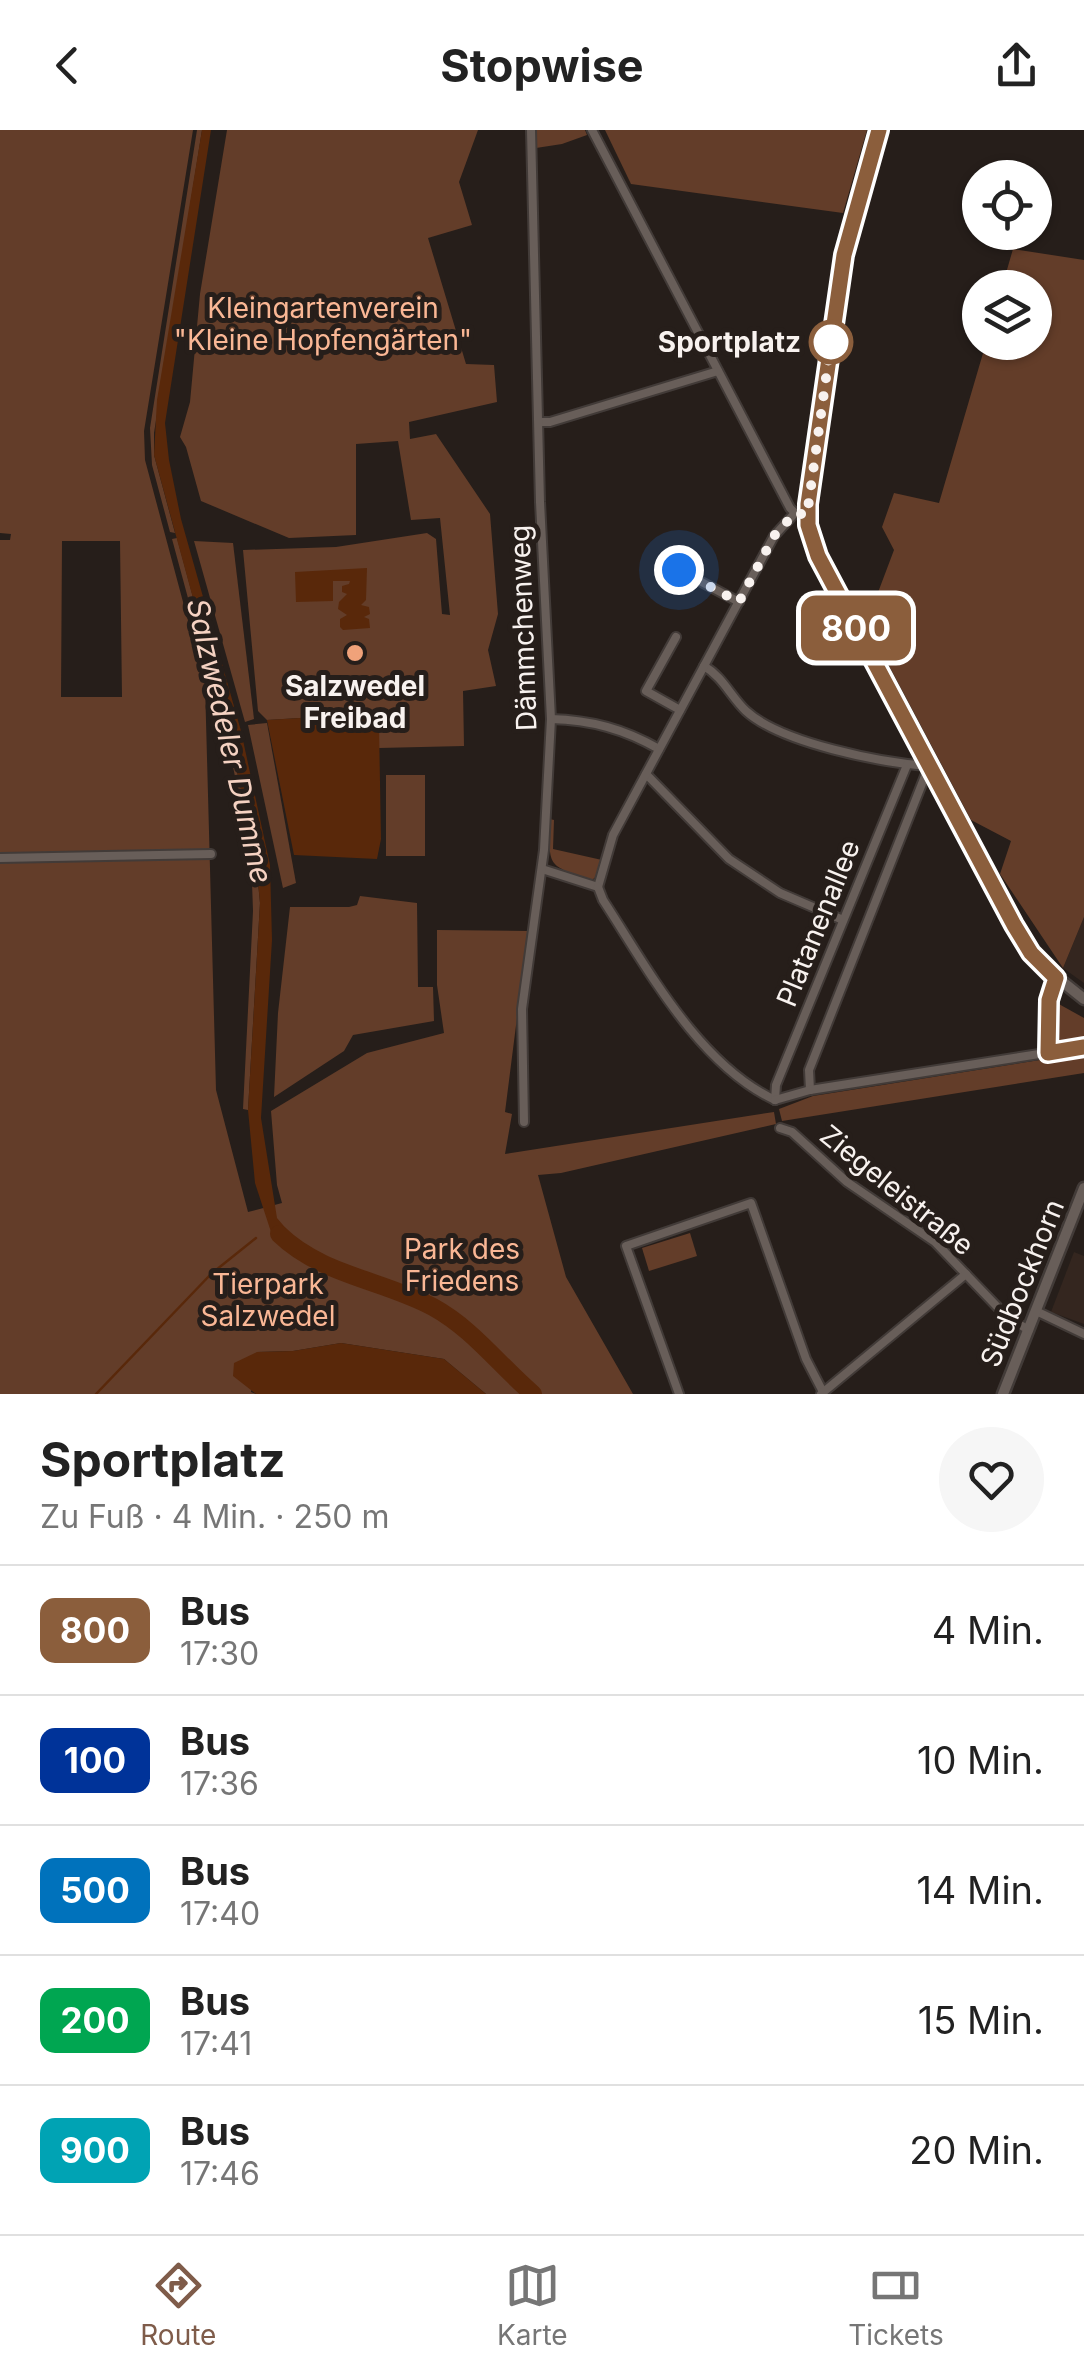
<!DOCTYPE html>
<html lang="de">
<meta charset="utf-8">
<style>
body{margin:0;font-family:Inter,sans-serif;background:#f6f6f6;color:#222;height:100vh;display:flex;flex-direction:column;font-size:38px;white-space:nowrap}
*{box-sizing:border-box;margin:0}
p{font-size:32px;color:#767676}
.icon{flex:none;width:55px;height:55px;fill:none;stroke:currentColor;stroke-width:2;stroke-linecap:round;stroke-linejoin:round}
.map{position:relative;height:1264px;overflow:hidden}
.side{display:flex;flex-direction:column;background:#fff;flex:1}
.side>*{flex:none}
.badge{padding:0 20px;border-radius:15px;font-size:35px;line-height:65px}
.tools{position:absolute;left:962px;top:30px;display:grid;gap:20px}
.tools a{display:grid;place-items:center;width:90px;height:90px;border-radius:50%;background:#fff;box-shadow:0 2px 8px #0004;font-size:50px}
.you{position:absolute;width:50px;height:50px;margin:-25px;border:8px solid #fff;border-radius:50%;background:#1a73e8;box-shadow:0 0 0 15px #1a73e833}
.map>.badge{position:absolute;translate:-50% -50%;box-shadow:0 0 0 5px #fff}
.round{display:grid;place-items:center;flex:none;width:105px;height:105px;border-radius:52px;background:#f6f6f6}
.headline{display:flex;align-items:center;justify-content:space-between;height:170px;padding:0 40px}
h1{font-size:48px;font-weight:700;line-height:75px}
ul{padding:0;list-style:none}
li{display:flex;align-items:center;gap:30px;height:130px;padding:0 40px;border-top:2px solid #e0e0e0}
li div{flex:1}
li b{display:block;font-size:38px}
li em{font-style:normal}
li .badge{min-width:110px;font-weight:700;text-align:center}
header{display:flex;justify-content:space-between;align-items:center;height:130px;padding:0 40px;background:#fff;font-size:45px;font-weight:700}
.tabs{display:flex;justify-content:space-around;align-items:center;height:140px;border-top:2px solid #e0e0e0;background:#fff;font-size:28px;color:#767676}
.tabs a{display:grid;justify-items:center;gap:5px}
.tabs .on{color:#7f5c4a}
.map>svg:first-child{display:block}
</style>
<header><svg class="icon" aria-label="back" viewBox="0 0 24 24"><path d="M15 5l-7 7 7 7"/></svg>Stopwise<svg class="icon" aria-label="share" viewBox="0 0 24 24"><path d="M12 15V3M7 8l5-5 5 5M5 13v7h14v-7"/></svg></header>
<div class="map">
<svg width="1084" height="1264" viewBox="0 0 1084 1264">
<rect width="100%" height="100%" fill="#261e1a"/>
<g fill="#34261f">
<polygon points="1084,787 1084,853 1063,838"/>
<polygon points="1074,1122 1084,1126 1084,1194 1051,1182"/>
</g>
<g fill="#633d29" fill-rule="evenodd">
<path d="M0 0H193L144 301 145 330 205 554 216 960 248 1082 282 1073 277 1055 271 981 367 923 444 903 437 855V800L528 801 505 982 512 984 505 1024 774 982 776 994 561 1043 538 1045 566 1147 633 1264H486L444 1229 341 1213 293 1221 257 1222 251 1262 256 1264H0V410H10L11 404 0 403ZM62 411H120L122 567H61Z"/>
<polygon points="197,0 202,0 154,303 154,325 175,403 170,402 152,335 150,298"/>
<polygon points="227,0 478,0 459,52 472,95 428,108 466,234 494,235 497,272 409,292 410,309 436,304 490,384 498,484 488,520 496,556 463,561 464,616 379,618 379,596 366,584 267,590 258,581 243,420 336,417 427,403 436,409 442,484 450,485 440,388 411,390 398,311 356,314 356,405 289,408 201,371 186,317 180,307 190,272 200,164"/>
<polygon points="535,0 585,0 587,5 562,14 536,18"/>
<polygon points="605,0 867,0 843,83 631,54"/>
<polygon points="1013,119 1084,130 1084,787 1063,838 1000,744 1011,711 971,690 887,532 889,522 871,481 894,420 882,397 894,363 939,373 986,213 1035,212 1035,158 1002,157"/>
<polygon points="177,408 221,571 255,721 260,773 248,980 243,979 253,781 251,724 231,627 172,409"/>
<polygon points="194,411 233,413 254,589 245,592"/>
<polygon points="267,593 296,753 283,758 248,595"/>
<rect x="386" y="645" width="39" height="81"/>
<path d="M550 689 554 690 553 719 602 730 598 745 592 750C546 735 549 737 550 689Z"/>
<polygon points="360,766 417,773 418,857 433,857 434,891 353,905 344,921 274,967 278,883 290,777 349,777 357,775"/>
<polygon points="1057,873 1084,888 1084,907 1054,911"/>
<polygon points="1084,923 1084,943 782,991 779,979 813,966"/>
<polygon points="690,1103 697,1126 649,1141 642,1118"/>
</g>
<g fill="#59280a">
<polygon points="202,0 211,0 165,293 169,330 181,389 241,601 270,735 272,810 261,988 277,1088 295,1109 295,1122 271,1102 255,1053 248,980 260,773 255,721 221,571 154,325 157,270"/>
<polygon points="367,438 366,470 361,475 369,477 370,484 364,487 369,489 370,498 343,500 340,497 340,489 347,485 338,479 339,472 347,464 342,462 342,456 349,454 350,451 333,451 333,471 296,472 295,442"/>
<polygon points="366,584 379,596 381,709 377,729 294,725 267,590"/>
<polygon points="341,1213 444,1229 486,1264 256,1264 233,1246 234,1233 257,1222 293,1221"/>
</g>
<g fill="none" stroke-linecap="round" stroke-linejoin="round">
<polyline stroke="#59280a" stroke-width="2.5" points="96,1264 211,1144 256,1108"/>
<path stroke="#59280a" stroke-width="18" d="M279 1104C321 1145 383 1150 433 1177 473 1199 499 1235 533 1264"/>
<g stroke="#423b38" stroke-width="12">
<g id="minor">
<polyline points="592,0 790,378 795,383 807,385"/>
<polyline points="539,292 550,292 718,241"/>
<polyline points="679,440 739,472"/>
<polyline points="676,507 646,561 680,580"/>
<path d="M704 536C723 547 731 567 746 581 781 613 882 633 929 636L809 940 810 960"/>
<path d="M551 589C591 590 624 599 659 619"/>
<polyline points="646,644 729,729 780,763 843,790"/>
<polyline points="0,728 211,724"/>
<polyline points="542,739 598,757"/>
<polyline points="598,757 613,705 774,406 795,383"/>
<path d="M598 757 603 770C648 839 698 934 775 970"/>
<polyline points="1048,923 1049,870 1056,848"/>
<polyline points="775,970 776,955 907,635"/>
<polyline points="775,970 810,960 1084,917"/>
<polyline points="524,992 522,879 544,720 551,589 540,372 531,0"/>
<polyline points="780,998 792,1002 847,1052 935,1112 1008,1188 1029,1200"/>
<polyline points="1036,1181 1084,1204"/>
<polyline points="679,1264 626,1116 751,1073 806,1229 823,1262"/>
<polyline points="821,1264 966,1144"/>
</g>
</g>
<g stroke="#423b38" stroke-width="15">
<g id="tertiary">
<polyline points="879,0 844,125 810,355 808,395 818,426 1014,795 1044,837 1084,869"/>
<polyline points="1003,1264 1084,1058"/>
</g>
</g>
<use href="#minor" stroke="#685e59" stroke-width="8"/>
<use href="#tertiary" stroke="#685e59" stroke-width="10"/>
</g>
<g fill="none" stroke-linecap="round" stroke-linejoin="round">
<g stroke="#fff" stroke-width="22">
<polyline id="line" points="879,0 844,125 808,374 808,395 818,426 1014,795 1031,823 1056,848 1049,870 1048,923 1084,917"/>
</g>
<use href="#line" stroke="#8b5e3c" stroke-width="15"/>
<polyline stroke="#f8f2ef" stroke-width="10" stroke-dasharray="0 18" points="679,440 739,472 774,406 795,383 807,385 831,212"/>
</g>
<circle fill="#fff" stroke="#8b5e3c" stroke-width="5" cx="831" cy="212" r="20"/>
<circle fill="#f0a27a" stroke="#261e1a" stroke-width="4" cx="355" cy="523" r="10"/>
<g text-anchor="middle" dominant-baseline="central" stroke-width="10" stroke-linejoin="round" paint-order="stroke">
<g font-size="28" fill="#fab795" stroke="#261e1a">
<text x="323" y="178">Kleingartenverein<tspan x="323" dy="32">"Kleine Hopfengärten"</tspan></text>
<text x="462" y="1119">Park des<tspan x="462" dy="32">Friedens</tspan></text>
<text x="268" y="1154">Tierpark<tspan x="268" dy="32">Salzwedel</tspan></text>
</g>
<g font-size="28" font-weight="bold" fill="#f8f2ef" stroke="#261e1a" text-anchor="end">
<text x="801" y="212">Sportplatz</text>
</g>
<g font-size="28" fill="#f8f2ef" stroke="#261e1a">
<text transform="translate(523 498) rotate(-92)">Dämmchenweg</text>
<text transform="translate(818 793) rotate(-68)">Platanenallee</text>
<text transform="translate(897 1060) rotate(39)">Ziegeleistraße</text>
<text transform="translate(1022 1153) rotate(-68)">Südbockhorn</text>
</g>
<g font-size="28" font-weight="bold" fill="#f8f2ef" stroke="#261e1a">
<text x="355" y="556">Salzwedel<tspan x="355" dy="32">Freibad</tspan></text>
</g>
<g font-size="30" font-style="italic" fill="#f5d2c2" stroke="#261e1a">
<text transform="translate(230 611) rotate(77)">Salzwedeler Dumme</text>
</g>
</g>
</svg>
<div class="tools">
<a><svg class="icon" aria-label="locate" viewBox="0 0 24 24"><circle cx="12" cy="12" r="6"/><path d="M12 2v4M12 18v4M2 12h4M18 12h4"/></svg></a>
<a><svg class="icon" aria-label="layers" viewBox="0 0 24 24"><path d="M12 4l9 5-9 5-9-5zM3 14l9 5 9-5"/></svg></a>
</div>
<div class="you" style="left:679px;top:440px"></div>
<b class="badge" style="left:856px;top:498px;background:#8b5e3c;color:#fff">800</b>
</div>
<section class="side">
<div class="headline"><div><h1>Sportplatz</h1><p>Zu Fuß · 4 Min. · 250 m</p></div><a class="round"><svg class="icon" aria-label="heart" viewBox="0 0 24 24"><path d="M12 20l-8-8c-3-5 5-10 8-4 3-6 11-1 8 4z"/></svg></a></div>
<ul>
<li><span class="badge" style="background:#8b5e3c;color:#fff">800</span><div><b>Bus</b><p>17:30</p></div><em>4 Min.</em></li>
<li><span class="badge" style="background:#039;color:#fff">100</span><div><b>Bus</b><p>17:36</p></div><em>10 Min.</em></li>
<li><span class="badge" style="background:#0072bc;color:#fff">500</span><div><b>Bus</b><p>17:40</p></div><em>14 Min.</em></li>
<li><span class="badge" style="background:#00a651;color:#fff">200</span><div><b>Bus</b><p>17:41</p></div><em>15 Min.</em></li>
<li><span class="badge" style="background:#00a3b4;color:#fff">900</span><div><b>Bus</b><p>17:46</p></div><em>20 Min.</em></li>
</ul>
</section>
<nav class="tabs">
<a class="on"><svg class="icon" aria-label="directions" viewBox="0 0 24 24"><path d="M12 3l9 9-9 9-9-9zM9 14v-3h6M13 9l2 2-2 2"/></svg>Route</a>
<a><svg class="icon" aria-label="map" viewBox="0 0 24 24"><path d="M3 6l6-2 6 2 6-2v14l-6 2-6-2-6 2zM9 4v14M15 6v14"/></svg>Karte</a>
<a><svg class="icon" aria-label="tickets" viewBox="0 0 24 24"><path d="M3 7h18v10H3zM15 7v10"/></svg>Tickets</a>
</nav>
